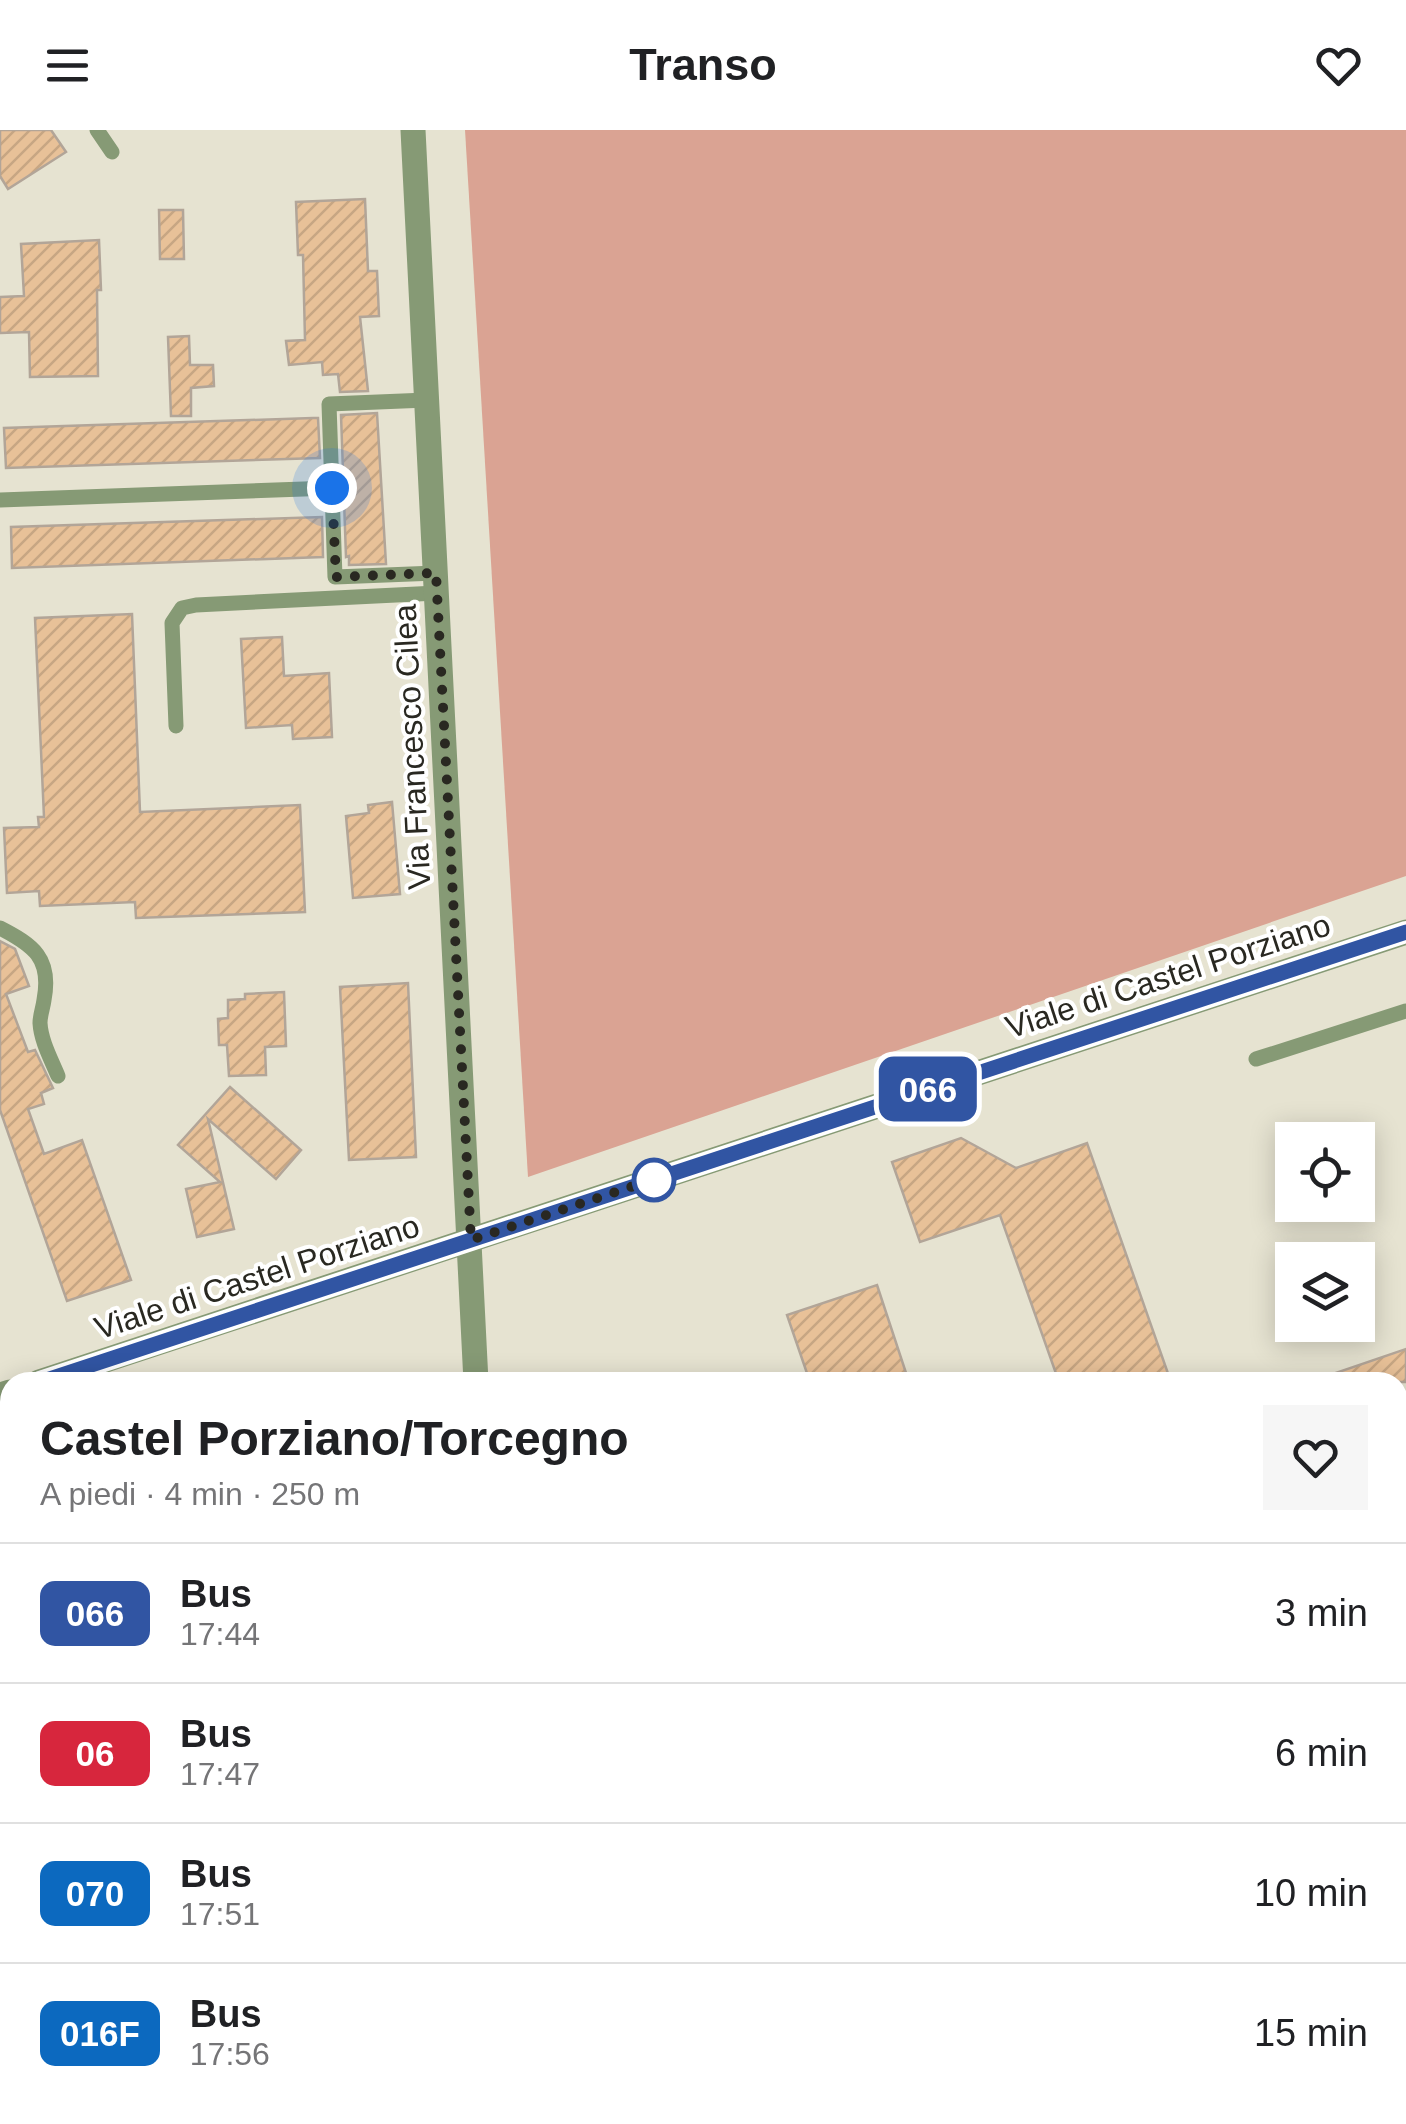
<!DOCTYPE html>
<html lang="it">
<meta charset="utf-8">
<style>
body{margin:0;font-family:Helvetica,sans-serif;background:#f6f6f6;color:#202124;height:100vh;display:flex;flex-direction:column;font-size:38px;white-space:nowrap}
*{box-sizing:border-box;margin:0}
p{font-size:32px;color:#757577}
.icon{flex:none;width:55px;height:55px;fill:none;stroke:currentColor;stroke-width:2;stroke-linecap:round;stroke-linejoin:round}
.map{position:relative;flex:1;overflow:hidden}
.details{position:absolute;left:0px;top:1242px;width:1408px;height:752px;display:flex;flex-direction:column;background:#fff;border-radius:30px 30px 0 0;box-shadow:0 5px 25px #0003}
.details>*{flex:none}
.badge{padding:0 20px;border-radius:15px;font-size:35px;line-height:65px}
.tools{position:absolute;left:1275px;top:992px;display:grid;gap:20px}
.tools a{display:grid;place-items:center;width:100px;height:100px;border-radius:0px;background:#fff;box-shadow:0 5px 25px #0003;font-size:50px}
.you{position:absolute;width:50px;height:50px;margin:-25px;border:8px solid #fff;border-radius:50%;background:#1a73e8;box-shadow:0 0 0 15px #1a73e833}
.map>.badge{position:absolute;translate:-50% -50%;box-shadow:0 0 0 5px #fff}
.round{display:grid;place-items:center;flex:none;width:105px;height:105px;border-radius:0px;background:#f6f6f6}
.head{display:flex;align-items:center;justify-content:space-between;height:170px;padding:0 40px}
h1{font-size:48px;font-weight:700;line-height:75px}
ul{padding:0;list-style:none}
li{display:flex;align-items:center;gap:30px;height:140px;padding:0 40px;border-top:2px solid #e0e0e0}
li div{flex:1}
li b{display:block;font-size:38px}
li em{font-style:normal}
li .badge{min-width:110px;font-weight:700;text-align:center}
header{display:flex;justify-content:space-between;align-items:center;height:130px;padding:0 40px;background:#fff;font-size:45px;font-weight:700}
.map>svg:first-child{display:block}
</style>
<header><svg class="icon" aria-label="menu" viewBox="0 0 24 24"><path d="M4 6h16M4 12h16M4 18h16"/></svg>Transo<svg class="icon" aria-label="heart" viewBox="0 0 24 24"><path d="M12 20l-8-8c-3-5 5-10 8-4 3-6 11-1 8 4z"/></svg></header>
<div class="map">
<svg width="1406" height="1994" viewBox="0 0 1406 1994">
<defs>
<pattern id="building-hatch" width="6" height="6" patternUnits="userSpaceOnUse" patternTransform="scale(2.5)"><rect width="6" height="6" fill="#e8c198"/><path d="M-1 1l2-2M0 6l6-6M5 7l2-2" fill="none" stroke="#c7a683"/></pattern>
</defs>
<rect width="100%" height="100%" fill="#e6e3d1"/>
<polygon fill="#daa393" points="465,0 1406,0 1406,746 528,1047"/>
<g fill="url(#building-hatch)" stroke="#b2a598" stroke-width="2.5">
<polygon points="0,0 51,0 66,22 8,59 0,46"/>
<polygon points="365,69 368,141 377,141 379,186 360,187 368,261 340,262 338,244 323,245 322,232 289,235 286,211 305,210 303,125 298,125 296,72"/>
<polygon points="159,80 183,80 184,129 160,129"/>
<polygon points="99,110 101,160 97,160 98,246 30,247 29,202 0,203 0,167 24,166 21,114"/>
<polygon points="189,206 190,235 213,235 214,256 191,258 191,286 171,286 168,207"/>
<polygon points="377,283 386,434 349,435 349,426 346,427 341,285"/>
<polygon points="313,288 318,288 320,328 6,338 4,298"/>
<polygon points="322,387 323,427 12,438 11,397"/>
<polygon points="132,484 140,682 300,675 305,782 136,788 135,772 40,776 39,761 7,763 4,698 39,697 38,687 44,687 35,488"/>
<polygon points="282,507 284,546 329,543 332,607 293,609 292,595 246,598 241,509"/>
<polygon points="392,672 400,764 353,768 346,686 369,683 368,675"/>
<polygon points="0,811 15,819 29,856 6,864 28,922 35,920 53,958 41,963 44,974 28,979 44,1024 82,1010 131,1150 67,1171 0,980"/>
<polygon points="408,853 416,1027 349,1030 340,857"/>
<polygon points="284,862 286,916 265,917 266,945 229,946 227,915 219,915 218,889 228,888 228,870 245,869 245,864"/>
<polygon points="230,957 301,1020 276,1049 208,989 234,1099 197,1107 186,1059 220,1052 178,1015"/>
<polygon points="961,1008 1016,1038 1087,1013 1171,1252 1059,1252 1000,1085 920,1112 892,1032"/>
<polygon points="877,1155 909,1252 810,1252 787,1185"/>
<polygon points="1406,1219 1406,1252 1319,1252 1318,1249"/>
</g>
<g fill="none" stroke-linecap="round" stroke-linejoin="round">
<g stroke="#869a75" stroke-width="15">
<polyline points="97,0 112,22"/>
<polyline points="427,270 329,274 335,447 436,443"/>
<polyline points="0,370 332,358"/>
<polyline points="176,596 172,493 182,478 196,475 437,463"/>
<path d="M0 798C33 815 52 828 44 870 43 878 40 885 40 893 41 911 51 929 58 946"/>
<polyline points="1256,929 1406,881"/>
<polyline points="0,1487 10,1483"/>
<polyline points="181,1994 208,1994"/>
</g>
<g stroke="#869a75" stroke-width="25">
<polyline points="413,0 476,1252"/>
<polyline points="1398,1460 1406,1487"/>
<polyline points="1398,1758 1406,1755"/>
<polyline points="501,1985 502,1994"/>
<polyline points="667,1994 695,1985"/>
</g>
<g stroke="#869a75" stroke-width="25">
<polyline points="39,1252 1406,802"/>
<polyline points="0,1265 10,1262"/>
</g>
</g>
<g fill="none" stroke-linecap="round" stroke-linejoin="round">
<g stroke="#fff" stroke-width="22">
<polyline id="line" points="40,1252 1406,802"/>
</g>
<use href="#line" stroke="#3155a3" stroke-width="15"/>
<polyline stroke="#292821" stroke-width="10" stroke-dasharray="0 18" points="332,358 336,447 436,443 471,1110 658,1048 654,1050"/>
</g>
<circle fill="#fff" stroke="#3155a3" stroke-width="5" cx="654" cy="1050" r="20"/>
<g text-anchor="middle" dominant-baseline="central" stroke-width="8" stroke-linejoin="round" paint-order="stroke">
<g font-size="32" fill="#292821" stroke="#fff">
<text transform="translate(412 617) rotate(-93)">Via Francesco Cilea</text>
<text transform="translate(1168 846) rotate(-18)">Viale di Castel Porziano</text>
<text transform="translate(257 1147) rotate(-18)">Viale di Castel Porziano</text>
</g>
</g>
</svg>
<div class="tools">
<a><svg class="icon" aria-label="locate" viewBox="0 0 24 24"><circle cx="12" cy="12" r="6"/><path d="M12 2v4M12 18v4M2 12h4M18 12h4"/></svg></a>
<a><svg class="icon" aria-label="layers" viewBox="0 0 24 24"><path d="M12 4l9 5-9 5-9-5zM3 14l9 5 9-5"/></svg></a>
</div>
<div class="you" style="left:332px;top:358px"></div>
<b class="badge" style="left:928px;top:959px;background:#3155a3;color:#fff">066</b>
<section class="details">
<div class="head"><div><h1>Castel Porziano/Torcegno</h1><p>A piedi · 4 min · 250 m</p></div><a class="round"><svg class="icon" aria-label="heart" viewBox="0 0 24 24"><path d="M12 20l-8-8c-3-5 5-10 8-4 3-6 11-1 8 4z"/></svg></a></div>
<ul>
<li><span class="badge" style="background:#3155a3;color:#fff">066</span><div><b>Bus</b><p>17:44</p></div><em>3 min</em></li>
<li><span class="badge" style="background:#d7263d;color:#fff">06</span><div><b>Bus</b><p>17:47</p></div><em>6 min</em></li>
<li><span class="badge" style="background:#0c69bf;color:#fff">070</span><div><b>Bus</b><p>17:51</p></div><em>10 min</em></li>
<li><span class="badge" style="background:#0c69bf;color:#fff">016F</span><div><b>Bus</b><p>17:56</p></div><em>15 min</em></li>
</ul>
</section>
</div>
